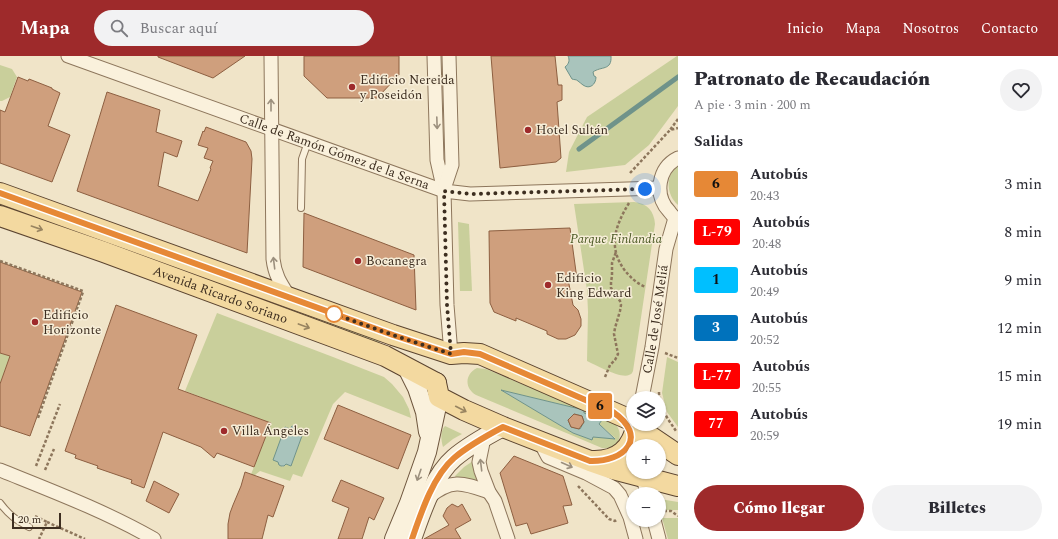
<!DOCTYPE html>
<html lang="es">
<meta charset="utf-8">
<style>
body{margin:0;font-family:Spectral,serif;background:#f2f2f3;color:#2b2b33;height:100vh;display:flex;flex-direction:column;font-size:15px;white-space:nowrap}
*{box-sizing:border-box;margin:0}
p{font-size:13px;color:#7c7c81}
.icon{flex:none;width:22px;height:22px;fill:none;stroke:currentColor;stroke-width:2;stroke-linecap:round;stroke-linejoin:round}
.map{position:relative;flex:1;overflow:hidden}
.sheet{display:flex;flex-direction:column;background:#fff;width:380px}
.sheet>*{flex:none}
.badge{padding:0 8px;border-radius:3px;font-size:14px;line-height:26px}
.tools{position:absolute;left:626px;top:335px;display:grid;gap:8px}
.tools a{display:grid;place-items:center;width:40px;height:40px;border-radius:50%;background:#fff;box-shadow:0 1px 3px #0004;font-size:20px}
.scale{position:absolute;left:12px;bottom:10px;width:49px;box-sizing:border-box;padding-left:4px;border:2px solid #3d2e20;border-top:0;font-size:11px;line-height:14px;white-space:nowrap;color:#3d2e20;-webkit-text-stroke:3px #f7eed8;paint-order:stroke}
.you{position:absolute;width:20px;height:20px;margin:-10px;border:3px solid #fff;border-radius:50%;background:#1a73e8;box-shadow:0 0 0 6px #1a73e833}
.map>.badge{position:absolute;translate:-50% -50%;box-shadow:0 0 0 2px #fff}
h2{padding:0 16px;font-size:15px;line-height:36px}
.round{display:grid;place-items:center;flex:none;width:42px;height:42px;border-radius:21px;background:#f2f2f3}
.headline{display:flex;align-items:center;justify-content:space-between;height:68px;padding:0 16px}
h1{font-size:19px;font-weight:800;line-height:30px}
.primary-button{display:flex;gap:8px;margin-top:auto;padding:8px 16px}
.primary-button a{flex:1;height:46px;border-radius:24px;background:#9e2a2b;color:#fff;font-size:16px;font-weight:800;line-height:46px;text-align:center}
.primary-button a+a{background:#f2f2f3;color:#2b2b33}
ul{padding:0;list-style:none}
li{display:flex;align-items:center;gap:12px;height:48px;padding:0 16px}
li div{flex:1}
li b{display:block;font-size:15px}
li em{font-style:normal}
li .badge{min-width:44px;font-weight:700;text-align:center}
header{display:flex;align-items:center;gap:24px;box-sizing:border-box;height:56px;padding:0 20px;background:#9e2a2b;color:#fff}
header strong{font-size:19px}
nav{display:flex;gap:22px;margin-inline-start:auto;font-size:14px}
.search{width:280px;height:36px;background:#f2f2f3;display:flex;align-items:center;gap:10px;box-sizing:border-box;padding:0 14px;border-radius:22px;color:#7c7c81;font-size:15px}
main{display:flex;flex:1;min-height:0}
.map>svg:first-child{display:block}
</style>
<header>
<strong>Mapa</strong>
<div class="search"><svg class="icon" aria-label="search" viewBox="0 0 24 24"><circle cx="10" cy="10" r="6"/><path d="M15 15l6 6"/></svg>Buscar aquí</div>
<nav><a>Inicio</a><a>Mapa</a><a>Nosotros</a><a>Contacto</a></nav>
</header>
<main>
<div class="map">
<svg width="678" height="483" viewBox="0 0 678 483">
<rect width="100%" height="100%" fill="#f0e4c8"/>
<g fill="#c9cf9b" fill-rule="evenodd">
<polygon points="677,0 678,0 678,50 649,89 625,109 566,116 569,96 587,61"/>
<polygon points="0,9 12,13 17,21 10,41 2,45 0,45"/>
<path d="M678 109V149C666 139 665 119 678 109Z"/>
<polygon points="0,146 380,284 379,287 0,151"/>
<path d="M634 146C647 147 654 155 655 168L633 315C632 317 632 318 629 319 621 323 596 309 587 305L588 256 587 234 574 148Z"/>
<polygon points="458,166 469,168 472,235 460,235"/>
<path d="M217 257 333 301 384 321 392 328 403 341 409 353 411 362 345 336 333 348 302 421 293 418 290 425 260 415 250 423H249L254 411 271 367 185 335ZM292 370H294L297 375 303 377 291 410 286 408 283 411 279 409V406L285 371 290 373Z"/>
<polygon points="0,297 10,300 0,328"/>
<polygon points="667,301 678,306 678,371 667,356 662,337"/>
<path d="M477 312 486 313 613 366C626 376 619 395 602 392L476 339C464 332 465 318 477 312ZM503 335 584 354 583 356 602 364 599 368 615 382 593 381 592 384 573 377Z"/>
<path d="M445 370 462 378 453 383 443 391C441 384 440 375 445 370Z"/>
<polygon points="473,405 482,428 456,422 455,420 464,411"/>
<polygon points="660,443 678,446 678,454 660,454 659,444"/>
<polygon points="662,462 678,462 678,483 668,483"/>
</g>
<g fill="#a9c4bc" stroke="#6f938a" fill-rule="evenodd">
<path d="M568 0H611C612 15 601 10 593 16L594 20 596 21C596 28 590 34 583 29 581 28 580 26 578 25 576 23 574 24 572 23L565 11C569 8 570 4 568 0Z"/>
<path d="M501 334 584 354V357L602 364 599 368 615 383 593 381 592 384 573 377ZM574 358 582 360 584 366 580 373 571 371 568 364Z"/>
<polygon points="292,370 296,370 297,373 298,375 303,377 291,410 286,408 284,410 281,410 279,409 278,406 273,404 285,371 290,373"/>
</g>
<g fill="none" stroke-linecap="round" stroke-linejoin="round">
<polyline stroke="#6f938a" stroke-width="5" points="579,93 678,21"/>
</g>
<g fill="#cf9f7d" stroke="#8d5f41">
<polygon points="158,0 245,0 213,22 158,1"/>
<polygon points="304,0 399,0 399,19 377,42 327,42 304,20"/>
<polygon points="491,0 555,0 558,29 562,29 562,44 557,46 561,102 556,106 500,112"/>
<polygon points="18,21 28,25 29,23 52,32 52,33 60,37 48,70 70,79 52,126 0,107 0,54 5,56"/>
<polygon points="107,36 160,54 156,76 182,85 177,101 164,96 158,130 198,145 211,113 210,112 213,105 204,102 208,92 198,89 203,75 204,76 206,71 246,86 251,95 252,103 247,197 77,135"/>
<polygon points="304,157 414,199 416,254 303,211"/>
<polygon points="570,172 577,223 568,223 573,249 578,254 581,263 581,270 575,279 566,283 558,283 547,278 547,275 516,262 516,265 494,256 490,247 489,175"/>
<polygon points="0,206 82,236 30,380 0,370 0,328 10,300 0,297"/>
<polygon points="116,249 197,279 178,333 271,367 254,411 217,397 214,402 201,391 163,376 144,432 131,427 132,424 97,412 98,410 75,402 76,399 65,395"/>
<polygon points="338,349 411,379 398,413 324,383"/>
<polygon points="574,358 582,360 584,366 579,373 571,371 568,364"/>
<polygon points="514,400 563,420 572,449 563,450 568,467 531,478 527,467 516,470 500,417"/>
<polygon points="245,416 284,430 273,461 268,459 262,483 228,483 228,468 230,457 233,449 241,430"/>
<polygon points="341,424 384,442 374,464 369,461 362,483 338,483 349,452 332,445"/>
<polygon points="154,425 179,438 169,457 146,445"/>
<polygon points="452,448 458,451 462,448 471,464 455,473 461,483 424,483 449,469 443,460 447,452"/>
</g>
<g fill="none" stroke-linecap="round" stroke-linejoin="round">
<g stroke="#8d765c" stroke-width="8">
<g id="service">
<polyline points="301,152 302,103 308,86"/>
<path d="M0 447C9 459 16 464 29 471"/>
</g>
</g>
<g stroke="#8d765c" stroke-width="15">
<g id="minor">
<path id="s1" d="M68 0 444 135 470 138 659 132"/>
<path d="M271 0 273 203C275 220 281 228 290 242"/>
<polyline points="434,0 437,104 444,135 447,249 451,298"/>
<path d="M678 102C658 112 654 139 669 155 672 159 674 162 678 163"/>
<polyline points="444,133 452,109 449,0"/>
<path id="s2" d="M642 342 652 291 666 193 675 162"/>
<polyline points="484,382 479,406 481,415 489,436 495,445 508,483"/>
<polyline points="539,384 548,401 586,417 614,432 620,439 630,461 636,483"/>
<path d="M0 414C52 435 105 455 154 483"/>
<polyline points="643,421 647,438"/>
<path d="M429 441C452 422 463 427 489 436"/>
<polyline points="654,464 659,483"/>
</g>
</g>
<g stroke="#6f573f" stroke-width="20">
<g id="secondary">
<polyline points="407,312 417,332 425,356 428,376"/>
<polyline points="394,483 409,447 427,396 439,341"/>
<path d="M412 483C421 458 433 420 454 402 468 390 486 380 503 371"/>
</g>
</g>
<g stroke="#5b4430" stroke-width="22">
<g id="primary">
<polyline points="0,137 393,279 451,298 464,297 480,298 633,365"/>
<path id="s3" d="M0 160 104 196 385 300 436 327"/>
<polyline points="436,327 439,341 464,354 503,371 590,405 613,413 678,430"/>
<polyline points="639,368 644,376 678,399"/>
<path d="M592 405C618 406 632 393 637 368"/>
</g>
</g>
<g stroke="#8d765c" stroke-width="2.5" stroke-dasharray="3 2" stroke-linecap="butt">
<polyline points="678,63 670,74 678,72"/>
<polyline points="630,117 670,74"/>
<path d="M629 147C615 170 607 192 626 216 631 222 639 229 646 231"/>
<polyline points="0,205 83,235 83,236 38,362"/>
<polyline points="665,297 678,302"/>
<polyline points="605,321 610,309 615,304 618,298 614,278 615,272 620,255 621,249 620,245 611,232 611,226 612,220 612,207 616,196"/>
<path d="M659 336C659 352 668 363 676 375"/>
<polyline points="36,410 60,348"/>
<polyline points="45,414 54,393"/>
<polyline points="578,430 609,463 615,465 617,464"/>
<polyline points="664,455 671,455 678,460"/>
<polyline points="35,460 47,466 39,483"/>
<polyline points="47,466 85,483"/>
</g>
<use href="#service" stroke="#faf1dc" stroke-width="6"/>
<use href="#minor" stroke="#faf1dc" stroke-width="13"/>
<use href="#secondary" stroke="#faf1dc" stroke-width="18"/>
<use href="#primary" stroke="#f3d9a0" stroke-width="20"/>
</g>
<defs><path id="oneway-shaft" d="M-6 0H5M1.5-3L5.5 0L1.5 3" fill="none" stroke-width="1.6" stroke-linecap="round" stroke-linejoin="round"/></defs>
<g stroke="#9c907e">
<use href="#oneway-shaft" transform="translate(271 49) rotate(-90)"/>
<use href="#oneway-shaft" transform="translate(437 67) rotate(88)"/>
<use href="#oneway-shaft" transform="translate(274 207) rotate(-97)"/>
<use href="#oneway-shaft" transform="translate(481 409) rotate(-97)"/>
<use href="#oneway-shaft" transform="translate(567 409) rotate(24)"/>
<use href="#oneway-shaft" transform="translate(419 419) rotate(109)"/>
</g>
<g stroke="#988460">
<use href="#oneway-shaft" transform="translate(37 172) rotate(19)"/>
<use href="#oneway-shaft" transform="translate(304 270) rotate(20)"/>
<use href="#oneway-shaft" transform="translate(461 353) rotate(27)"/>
</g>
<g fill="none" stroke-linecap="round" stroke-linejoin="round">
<g stroke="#fff" stroke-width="9">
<path id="line" d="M0 137 393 279 451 298 464 296 480 298 613 356C649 381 625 406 590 405L503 371C486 380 468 390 454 402 433 420 421 457 412 483"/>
</g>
<use href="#line" stroke="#e68836" stroke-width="6"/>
<polyline stroke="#3d2e20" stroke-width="4" stroke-dasharray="0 7.2" points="334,258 393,279 451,298 447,249 444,135 470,138 645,133"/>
</g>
<g fill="#9e2a2b" stroke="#f7eed8" stroke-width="1.5">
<circle cx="352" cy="31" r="4"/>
<circle cx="528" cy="74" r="4"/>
<circle cx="358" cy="205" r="4"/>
<circle cx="548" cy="229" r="4"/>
<circle cx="35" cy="266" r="4"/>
<circle cx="224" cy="375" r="4"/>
</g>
<circle fill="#fff" stroke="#e68836" stroke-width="2" cx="334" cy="258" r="8"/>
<g text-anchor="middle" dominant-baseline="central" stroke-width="3" stroke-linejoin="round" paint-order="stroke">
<g font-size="13" fill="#3d2e20" stroke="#f7eed8" text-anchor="start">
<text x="360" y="24">Edificio Nereida<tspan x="360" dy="15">y Poseidón</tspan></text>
<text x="536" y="74">Hotel Sultán</text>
<text x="366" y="205">Bocanegra</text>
<text x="556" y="222">Edificio<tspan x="556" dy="15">King Edward</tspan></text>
<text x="43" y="259">Edificio<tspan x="43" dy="15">Horizonte</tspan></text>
<text x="232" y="375">Villa Ángeles</text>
</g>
<g font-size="13" fill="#3d2e20" stroke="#f7eed8">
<text stroke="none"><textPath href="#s1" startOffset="283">Calle de Ramón Gómez de la Serna</textPath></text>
<text stroke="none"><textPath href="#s3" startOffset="234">Avenida Ricardo Soriano</textPath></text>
<text stroke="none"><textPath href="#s2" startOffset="80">Calle de José Meliá</textPath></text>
</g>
<g font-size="13" font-style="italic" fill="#4d5a26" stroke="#f7eed8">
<text x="616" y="183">Parque Finlandia</text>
</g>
</g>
</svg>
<div class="tools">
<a><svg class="icon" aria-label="layers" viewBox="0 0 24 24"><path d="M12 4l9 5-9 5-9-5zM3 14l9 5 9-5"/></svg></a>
<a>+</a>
<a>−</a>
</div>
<div class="scale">20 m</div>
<div class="you" style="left:645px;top:133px"></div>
<b class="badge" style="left:600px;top:350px;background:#e68836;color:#111">6</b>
</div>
<section class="sheet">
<div class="headline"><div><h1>Patronato de Recaudación</h1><p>A pie · 3 min · 200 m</p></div><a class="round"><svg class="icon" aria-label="heart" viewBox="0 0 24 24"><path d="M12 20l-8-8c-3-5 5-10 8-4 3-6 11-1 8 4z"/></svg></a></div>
<h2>Salidas</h2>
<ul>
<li><span class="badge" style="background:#e68836;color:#111">6</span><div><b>Autobús</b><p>20:43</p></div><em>3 min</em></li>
<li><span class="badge" style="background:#f00;color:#fff">L-79</span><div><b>Autobús</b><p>20:48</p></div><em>8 min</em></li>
<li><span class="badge" style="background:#00bfff;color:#111">1</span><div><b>Autobús</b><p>20:49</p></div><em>9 min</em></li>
<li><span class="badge" style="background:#0072bc;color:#fff">3</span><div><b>Autobús</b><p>20:52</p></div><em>12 min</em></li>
<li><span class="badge" style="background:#f00;color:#fff">L-77</span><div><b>Autobús</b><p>20:55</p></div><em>15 min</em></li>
<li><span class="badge" style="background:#f00;color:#fff">77</span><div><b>Autobús</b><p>20:59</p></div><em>19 min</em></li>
</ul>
<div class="primary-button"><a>Cómo llegar</a><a>Billetes</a></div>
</section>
</main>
